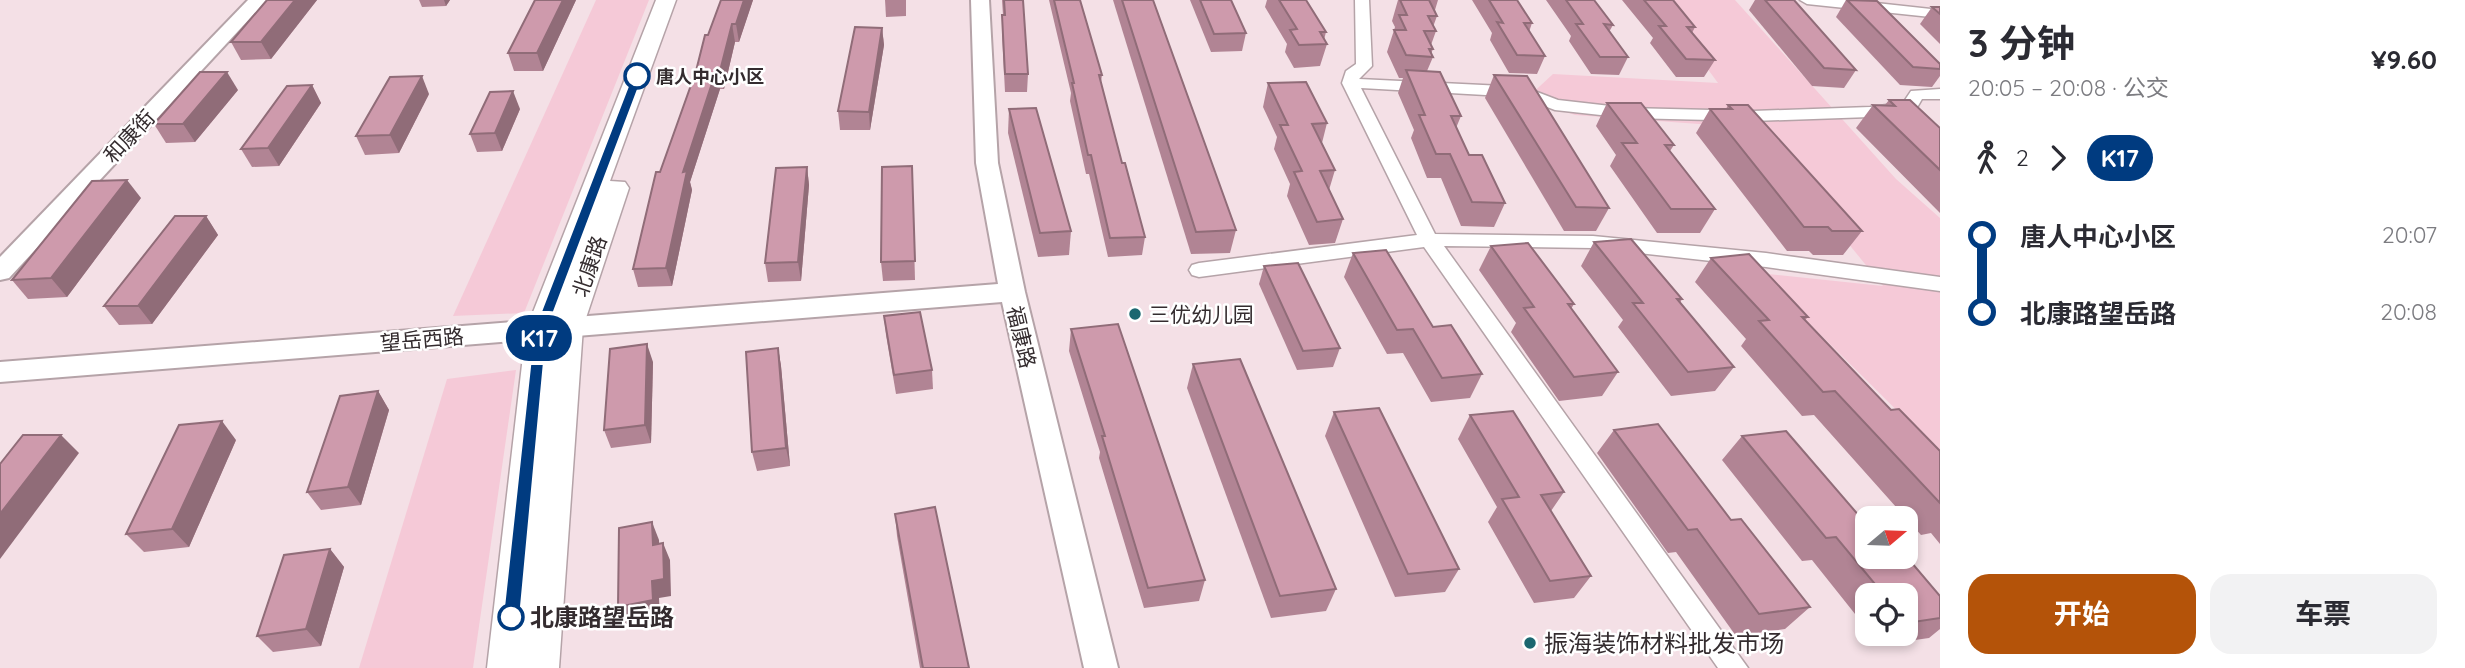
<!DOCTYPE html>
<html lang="zh">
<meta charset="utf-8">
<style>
body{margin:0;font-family:Quicksand,"Noto Sans SC",sans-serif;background:#f2f2f3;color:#2b2b33;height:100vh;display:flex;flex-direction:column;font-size:26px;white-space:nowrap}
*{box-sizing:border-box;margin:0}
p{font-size:23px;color:#7c7c81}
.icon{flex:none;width:38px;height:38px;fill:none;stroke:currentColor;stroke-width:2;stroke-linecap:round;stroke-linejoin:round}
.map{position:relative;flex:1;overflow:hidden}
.details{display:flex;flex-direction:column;background:#fff;width:525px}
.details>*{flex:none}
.badge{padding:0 14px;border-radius:23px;font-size:24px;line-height:46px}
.needle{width:46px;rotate:71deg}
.controls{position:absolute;left:1855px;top:506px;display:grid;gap:14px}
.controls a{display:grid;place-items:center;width:63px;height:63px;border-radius:14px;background:#fff;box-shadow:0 4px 10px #0003;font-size:35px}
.map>.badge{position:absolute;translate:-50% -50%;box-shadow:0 0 0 4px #fff}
.legs{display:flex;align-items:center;gap:10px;height:77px;padding:0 28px;font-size:23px}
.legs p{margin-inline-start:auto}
.head{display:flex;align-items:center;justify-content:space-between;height:119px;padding:0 28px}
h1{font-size:38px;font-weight:700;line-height:52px}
.button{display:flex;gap:14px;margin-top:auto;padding:14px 28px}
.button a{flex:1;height:80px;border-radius:21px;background:#b45309;color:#fff;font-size:28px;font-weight:700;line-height:80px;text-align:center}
.button a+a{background:#f2f2f3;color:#2b2b33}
ul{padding:0 28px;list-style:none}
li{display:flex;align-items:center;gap:24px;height:77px;font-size:26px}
li i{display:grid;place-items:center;width:10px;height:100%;margin:0 9px;background:currentColor}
li i::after{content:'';width:18px;height:18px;margin:-9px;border:5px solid;border-radius:50%;background:#fff}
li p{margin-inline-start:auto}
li:first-child i{background:linear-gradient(#0000 50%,currentColor 0)}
li:last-child i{background:linear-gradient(currentColor 50%,#0000 0)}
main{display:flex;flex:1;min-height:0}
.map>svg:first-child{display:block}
</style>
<main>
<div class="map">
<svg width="1940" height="668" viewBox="0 0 1940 668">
<rect width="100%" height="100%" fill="#f4e0e6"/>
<g fill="#f5c9d7">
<polygon points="596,0 649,0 524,313 453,316"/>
<polygon points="1657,0 1735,0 1896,179 1940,218 1940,453 1758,273 1883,286 1754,128 1575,115 1527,98 1553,74 1718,83"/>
<polygon points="516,370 473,668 359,668 447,379"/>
</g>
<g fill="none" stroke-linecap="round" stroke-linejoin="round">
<g stroke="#b5a3a8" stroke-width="3">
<g id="minor">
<polygon points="1355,0 1369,0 1372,66 1359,79 1524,87 1558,100 1628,108 1753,111 1870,107 1903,103 1911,91 1940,89 1940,99 1922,99 1915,111 1909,112 1870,117 1753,121 1628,118 1555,110 1521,97 1361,88 1435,234 1593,236 1766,253 1940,277 1940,291 1766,267 1593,248 1444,246 1748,668 1718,668 1424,247 1199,277 1192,275 1189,270 1192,265 1199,263 1417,235 1342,83 1346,71 1356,64"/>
<polygon points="1800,0 1849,0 1940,10 1940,18 1807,4"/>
</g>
</g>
<g stroke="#b5a3a8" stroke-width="4">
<g id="tertiary">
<polygon points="248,0 267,0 9,278 0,280 0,257"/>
<polygon points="971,0 989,0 998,163 1025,292 1118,668 1084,668 1002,302 0,382 0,362 998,284 976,163"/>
</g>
</g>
<g stroke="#b5a3a8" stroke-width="3">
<polygon id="secondary" points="656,0 676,0 610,181 625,182 629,188 583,327 559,668 487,668 526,330"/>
</g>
<use href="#minor" fill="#fff" fill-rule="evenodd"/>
<use href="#tertiary" fill="#fff" fill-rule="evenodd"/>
<use href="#secondary" fill="#fff" fill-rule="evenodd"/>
</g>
<g fill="#b18494">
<polygon points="267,0 317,0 271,59 241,60 231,42"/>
<polygon points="419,0 450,0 446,6 422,7"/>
<polygon points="535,0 576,0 543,71 514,71 508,53"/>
<polygon points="721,0 753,0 739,42 735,42 724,89 720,89 690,182 692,190 672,286 638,287 633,269 660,172"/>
<polygon points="885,0 906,0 906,16 886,17"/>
<polygon points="1002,0 1023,0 1028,74 1027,92 1005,92 1002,33 1002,15 1003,15"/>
<polygon points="1049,0 1080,0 1102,75 1101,82 1122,163 1145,237 1142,255 1108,257 1089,174 1086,174 1070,101 1071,93"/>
<polygon points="1113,0 1153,0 1236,230 1230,253 1191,254"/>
<polygon points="1190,0 1231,0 1246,33 1242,51 1211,52"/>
<polygon points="1267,0 1306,0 1326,32 1324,40 1327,44 1320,66 1294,68 1285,52 1287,44 1265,7"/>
<polygon points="1398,0 1438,0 1435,10 1437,16 1433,27 1436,31 1431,45 1433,49 1431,54 1433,57 1427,71 1461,116 1456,128 1469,155 1505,203 1494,227 1461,226 1441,178 1427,178 1411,138 1414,130 1398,93 1403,78 1399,78 1387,52 1395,27 1392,21"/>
<polygon points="1472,0 1517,0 1532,23 1529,32 1545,56 1537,74 1509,73 1490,40 1492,33"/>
<polygon points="1546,0 1594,0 1613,25 1609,32 1628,57 1619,75 1591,74 1569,41 1571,36"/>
<polygon points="1622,0 1673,0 1695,27 1692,33 1715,60 1704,77 1676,77 1650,43 1653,38"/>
<polygon points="1755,0 1794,0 1856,70 1844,88 1812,86 1749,10"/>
<polygon points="1846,0 1877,1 1940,64 1940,76 1932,87 1900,85 1836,17"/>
<polygon points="1932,7 1940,7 1940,44 1920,24"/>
<polygon points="882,28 884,45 870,130 840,130 838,111"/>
<polygon points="1494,75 1609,208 1596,231 1564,231 1485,98"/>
<polygon points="1268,83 1327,123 1322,143 1335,170 1329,190 1343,219 1335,243 1309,245 1287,196 1290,184 1274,149 1277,137 1263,107"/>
<polygon points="312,85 321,103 279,166 252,167 241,149"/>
<polygon points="238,90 195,142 166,143 154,124"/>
<polygon points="429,94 399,153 365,155 356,136"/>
<polygon points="1889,100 1940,128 1940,213 1856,128 1873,105 1885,105"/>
<polygon points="1607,103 1674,145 1670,151 1715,209 1700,233 1657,233 1610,166 1616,155 1596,126"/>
<polygon points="1728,105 1862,231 1843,255 1813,255 1809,251 1787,251 1696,133 1710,109 1726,109"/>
<polygon points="520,109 502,151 477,152 470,134"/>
<polygon points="1009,109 1071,231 1069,255 1038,257 1008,133"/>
<polygon points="912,166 915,280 883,281 881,262"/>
<polygon points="807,167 809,185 801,281 768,282 765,263"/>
<polygon points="141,198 67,297 28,299 12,280"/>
<polygon points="206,216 218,235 152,324 119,325 104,306"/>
<polygon points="1594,242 1682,299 1680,303 1734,367 1715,391 1671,396 1618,327 1623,320 1581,266"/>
<polygon points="1491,246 1574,304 1571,309 1618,372 1602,396 1559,401 1511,332 1516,323 1479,270"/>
<polygon points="1353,253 1482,374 1470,398 1431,402 1403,353 1387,354 1344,277"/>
<polygon points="1711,258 1808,317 1805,320 1891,410 1940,451 1940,544 1931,533 1921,535 1814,415 1802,416 1741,346 1746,339 1695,282"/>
<polygon points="1264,266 1340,348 1333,367 1297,370 1259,284"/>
<polygon points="884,316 932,370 933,389 896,394 886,335"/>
<polygon points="1071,329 1205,580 1199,601 1144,608 1099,458 1100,452 1069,351"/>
<polygon points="778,348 781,366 790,466 757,471 752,452"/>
<polygon points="653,362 651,443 611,448 604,430"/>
<polygon points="1193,364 1336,589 1326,611 1271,618 1187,388"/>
<polygon points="378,391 389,410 361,505 321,510 307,492"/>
<polygon points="1334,412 1459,569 1445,592 1395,597 1325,436"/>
<polygon points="1470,415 1564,492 1551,511 1591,576 1574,598 1534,603 1488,522 1497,507 1458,439"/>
<polygon points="1614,430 1731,520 1810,607 1785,629 1736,636 1676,552 1668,553 1597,453"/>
<polygon points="1742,436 1867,525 1940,596 1940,629 1929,638 1880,645 1871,634 1906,634 1906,595 1867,595 1867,629 1812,560 1802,561 1722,460"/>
<polygon points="236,440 189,547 144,552 126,534"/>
<polygon points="895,514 969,668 920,668 897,536"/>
<polygon points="330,549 344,567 321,646 273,652 257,636"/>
</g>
<g fill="#906c78">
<polygon points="295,0 317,0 271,59 261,42"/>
<polygon points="444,0 450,0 446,6"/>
<polygon points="563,0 576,0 543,71 537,53"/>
<polygon points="744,0 753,0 739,42 736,24"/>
<polygon points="732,24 735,42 724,89 720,71"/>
<polygon points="882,28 884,45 870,130 869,112"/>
<polygon points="716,71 720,89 690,182 692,190 672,286 666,268 683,172"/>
<polygon points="227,72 238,90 195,142 183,124"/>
<polygon points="422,76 429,94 399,153 390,135"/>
<polygon points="312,85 321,103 279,166 268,148"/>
<polygon points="513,91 520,109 502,151 495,133"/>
<polygon points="807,167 809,185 801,281 798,262"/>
<polygon points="127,180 141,198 67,297 51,278"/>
<polygon points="206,216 218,235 152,324 138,306"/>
<polygon points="647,344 653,362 651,443 645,425"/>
<polygon points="778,348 781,366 790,466 786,448"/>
<polygon points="378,391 389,410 361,505 348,487"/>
<polygon points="222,421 236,440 189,547 172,529"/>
<polygon points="61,435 79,453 0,559 0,514"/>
<polygon points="652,522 659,540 660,563 653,545"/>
<polygon points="663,543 670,560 671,596 659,598 660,617 626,624 618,607 652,581"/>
<polygon points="330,549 344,567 321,646 306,629"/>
</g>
<g fill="#ce9aac" stroke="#906c78" stroke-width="2">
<polygon points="267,0 295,0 261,42 231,42"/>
<polygon points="535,0 563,0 537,53 508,53"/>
<polygon points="721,0 744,0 736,24 732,24 720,71 716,71 683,172 687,171 666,268 633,269 656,172 660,172 696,71 705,35 708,35"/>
<polygon points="1004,0 1023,0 1028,74 1005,74 1002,15 1005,15"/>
<polygon points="1054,0 1080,0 1102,75 1099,75 1122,163 1125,163 1145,237 1110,238 1091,155 1088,155 1072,83 1074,83"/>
<polygon points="1122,0 1153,0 1236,230 1196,232"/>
<polygon points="1200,0 1231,0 1246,33 1214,34"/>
<polygon points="1279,0 1306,0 1326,32 1320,32 1327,44 1299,45 1290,30 1297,29"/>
<polygon points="1400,0 1429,0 1437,16 1428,16 1436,31 1424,31 1433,49 1429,49 1433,57 1406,55 1394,30 1406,30 1399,15 1407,15"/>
<polygon points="1489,0 1517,0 1532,23 1524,23 1545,56 1517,55 1497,22 1503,23"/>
<polygon points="1566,0 1594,0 1613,25 1604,24 1628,57 1600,57 1576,24 1583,24"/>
<polygon points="1644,0 1673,0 1695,27 1687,27 1715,60 1686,59 1659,26 1666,26"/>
<polygon points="1765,0 1794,0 1856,70 1824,68"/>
<polygon points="1847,0 1877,1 1940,64 1940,69 1913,67"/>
<polygon points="1932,7 1940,7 1940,14"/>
<polygon points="855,27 882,28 869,112 838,111"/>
<polygon points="1406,70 1440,72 1461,116 1451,116 1469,155 1482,155 1505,203 1472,202 1450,154 1436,154 1419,115 1425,115"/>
<polygon points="200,72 227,72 183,124 154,124"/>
<polygon points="1494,75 1527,76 1609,208 1576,207"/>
<polygon points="422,76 390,135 356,136 390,77"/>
<polygon points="1306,82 1327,123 1312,124 1335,170 1320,171 1343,219 1317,222 1294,172 1302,171 1280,125 1288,125 1268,83"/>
<polygon points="312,85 268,148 241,149 287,86"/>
<polygon points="513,91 495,133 470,134 490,92"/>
<polygon points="1889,100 1910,100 1940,128 1940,170 1873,105 1895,106"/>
<polygon points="1607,103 1641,103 1674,145 1665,145 1715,209 1671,209 1622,143 1637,143"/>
<polygon points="1728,105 1748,105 1862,231 1832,231 1828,227 1804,227 1710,109 1732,109"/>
<polygon points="1036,108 1071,231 1040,233 1009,109"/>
<polygon points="912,166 915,261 881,262 882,167"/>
<polygon points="807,167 798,262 765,263 776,168"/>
<polygon points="127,180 51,278 12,280 92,181"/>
<polygon points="175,216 206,216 138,306 104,306"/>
<polygon points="1631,239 1682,299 1677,299 1734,367 1688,372 1633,303 1643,303 1594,242"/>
<polygon points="1528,243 1574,304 1568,304 1618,372 1574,377 1524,308 1534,307 1491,246"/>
<polygon points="1386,250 1433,327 1451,325 1482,374 1442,378 1413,329 1397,330 1353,253"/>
<polygon points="1749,254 1808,317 1802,317 1891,410 1899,409 1940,451 1940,503 1835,391 1823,392 1759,321 1769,320 1711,258"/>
<polygon points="1298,263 1340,348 1303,351 1264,266"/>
<polygon points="920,312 932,370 894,375 884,316"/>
<polygon points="1118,324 1205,580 1148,588 1102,436 1105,436 1071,329"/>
<polygon points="647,344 645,425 604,430 610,349"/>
<polygon points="778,348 786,448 752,452 746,352"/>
<polygon points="1240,359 1336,589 1280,596 1193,364"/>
<polygon points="378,391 348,487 307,492 340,396"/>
<polygon points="1379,408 1459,569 1408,574 1334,412"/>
<polygon points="1513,411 1564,492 1541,495 1591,576 1550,581 1502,499 1519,497 1470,415"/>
<polygon points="222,421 172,529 126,534 179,425"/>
<polygon points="1658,424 1731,520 1741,519 1810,607 1759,614 1697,529 1688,530 1614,430"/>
<polygon points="1786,431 1867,525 1867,556 1906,556 1940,596 1940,618 1907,623 1906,621 1906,595 1884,595 1836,537 1826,538 1742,436"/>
<polygon points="23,435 61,435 0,514 0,464"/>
<polygon points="935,507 969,668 923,668 895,514"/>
<polygon points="652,522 653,545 663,543 664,579 652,581 653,600 618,607 619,528"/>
<polygon points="330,549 306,629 257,636 284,555"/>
</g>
<polygon fill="#003b80" stroke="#fff" stroke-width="2" points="637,73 643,76 547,330 520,617 517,623 511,625 505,623 503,617 534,330 632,76"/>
<g fill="#fff" stroke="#003b80" stroke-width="3.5">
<circle cx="637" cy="76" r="12"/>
<circle cx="511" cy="617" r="12"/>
</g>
<g fill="#1b6770" stroke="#fff" stroke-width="2.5">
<circle cx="1135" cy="314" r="7"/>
<circle cx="1530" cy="643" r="7"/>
</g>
<g text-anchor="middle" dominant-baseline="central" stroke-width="5" stroke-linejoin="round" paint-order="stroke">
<g font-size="18" font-weight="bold" fill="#342c2f" stroke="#fff" text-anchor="start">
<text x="656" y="76">唐人中心小区</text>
</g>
<g font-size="21" fill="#342c2f" stroke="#fff">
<text transform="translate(129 136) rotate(-47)">和康街</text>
<text transform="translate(589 266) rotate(-71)">北康路</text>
<text transform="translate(1022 337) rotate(77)">福康路</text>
<text transform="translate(422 339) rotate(-5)">望岳西路</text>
</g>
<g font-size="21" fill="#342c2f" stroke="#fff" text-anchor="start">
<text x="1149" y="314">三优幼儿园</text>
</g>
<g font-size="24" font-weight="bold" fill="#342c2f" stroke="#fff" text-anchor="start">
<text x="530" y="617">北康路望岳路</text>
</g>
<g font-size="24" fill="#342c2f" stroke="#fff" text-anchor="start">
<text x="1544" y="643">振海装饰材料批发市场</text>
</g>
</g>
</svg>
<div class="controls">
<a><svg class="needle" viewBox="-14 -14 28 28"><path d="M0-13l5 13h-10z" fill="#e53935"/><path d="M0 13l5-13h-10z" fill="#7c7c81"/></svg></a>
<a><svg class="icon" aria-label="locate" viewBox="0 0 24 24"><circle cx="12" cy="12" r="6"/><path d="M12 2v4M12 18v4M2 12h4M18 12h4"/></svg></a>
</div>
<b class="badge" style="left:539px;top:338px;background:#003b80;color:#fff">K17</b>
</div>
<section class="details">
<div class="head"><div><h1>3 分钟</h1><p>20:05 – 20:08 · 公交</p></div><b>¥9.60</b></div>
<div class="legs"><svg class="icon" aria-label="walk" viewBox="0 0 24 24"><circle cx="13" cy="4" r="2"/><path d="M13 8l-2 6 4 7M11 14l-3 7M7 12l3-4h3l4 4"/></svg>2<svg class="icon" aria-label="forward" viewBox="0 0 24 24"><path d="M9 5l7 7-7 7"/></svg><b class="badge" style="background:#003b80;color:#fff">K17</b></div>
<ul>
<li><i style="color:#003b80"></i><b>唐人中心小区</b><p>20:07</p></li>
<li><i style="color:#003b80"></i><b>北康路望岳路</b><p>20:08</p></li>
</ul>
<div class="button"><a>开始</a><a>车票</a></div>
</section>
</main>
